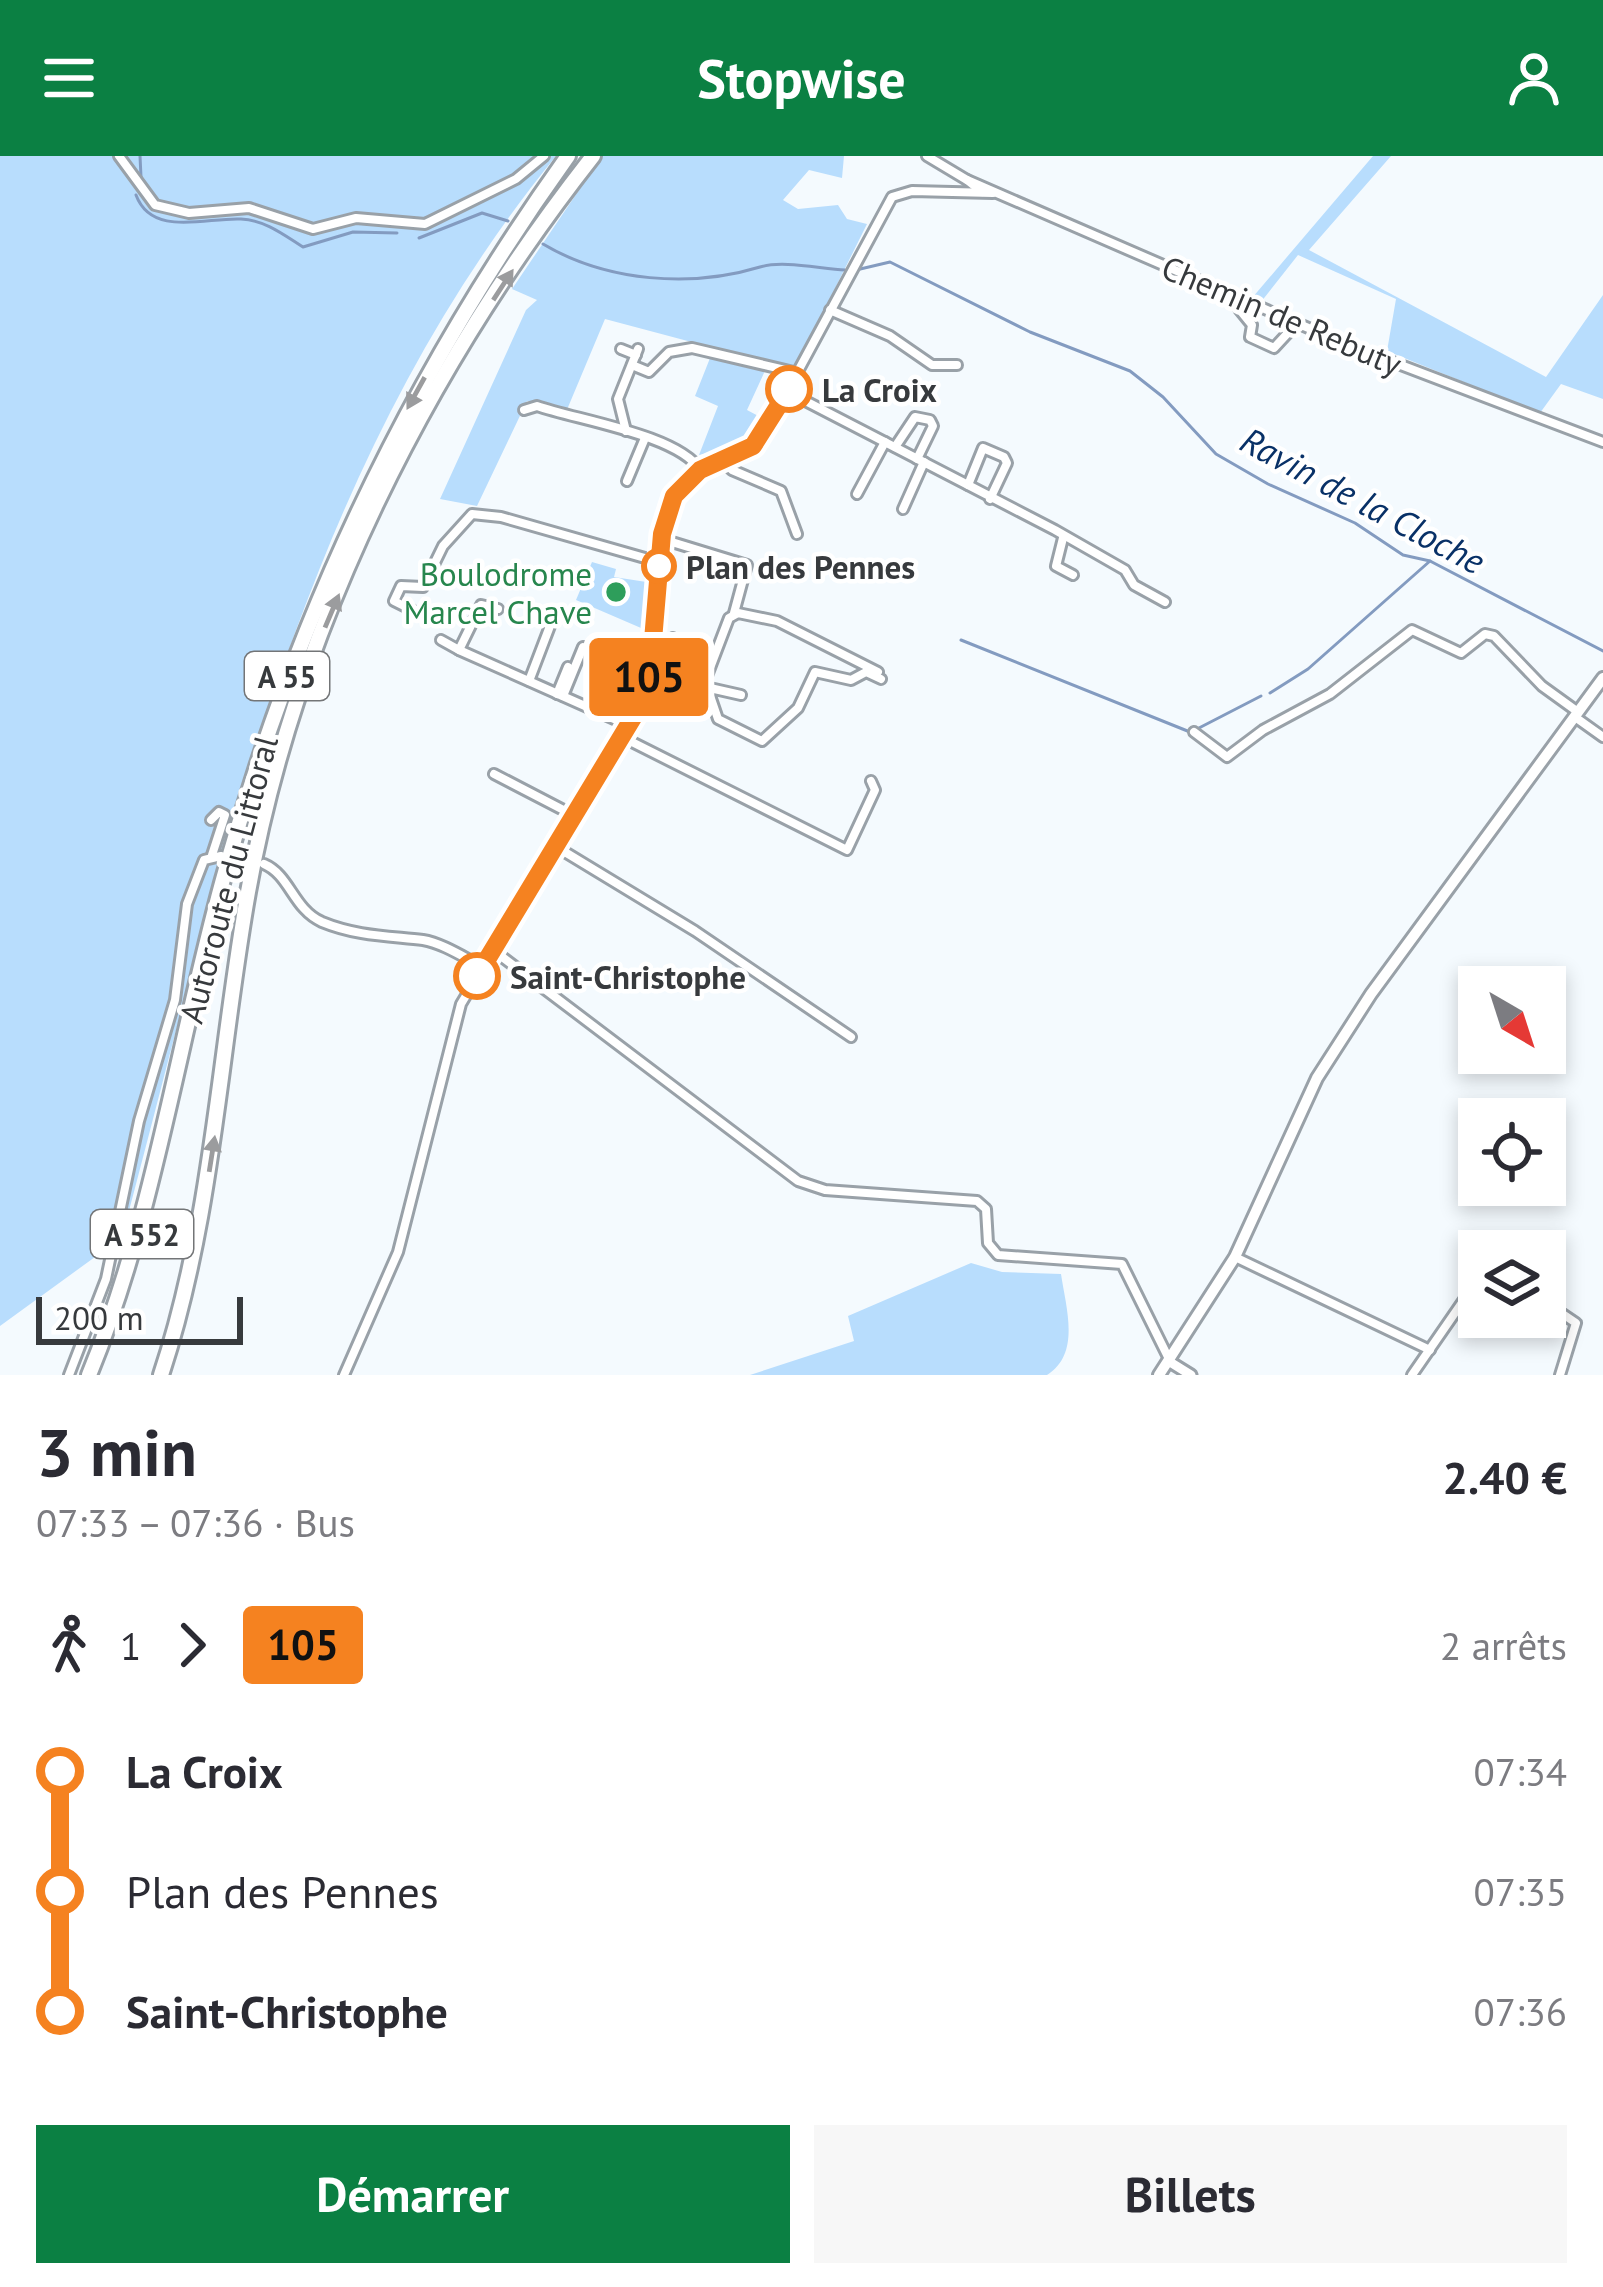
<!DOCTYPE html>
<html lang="fr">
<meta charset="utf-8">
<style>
body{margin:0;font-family:"PT Sans",sans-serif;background:#f7f7f7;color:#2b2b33;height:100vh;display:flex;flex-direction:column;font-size:45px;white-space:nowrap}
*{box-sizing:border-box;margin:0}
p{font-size:39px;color:#7c7c81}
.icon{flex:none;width:66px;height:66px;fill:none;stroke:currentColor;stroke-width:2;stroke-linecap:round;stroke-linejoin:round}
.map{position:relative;height:1219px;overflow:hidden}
.drawer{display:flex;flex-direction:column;background:#fff;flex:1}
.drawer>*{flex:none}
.badge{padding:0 24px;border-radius:9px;font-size:42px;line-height:78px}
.needle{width:78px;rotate:141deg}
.controls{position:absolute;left:1458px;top:810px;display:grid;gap:24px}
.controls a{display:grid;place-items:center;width:108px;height:108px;border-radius:0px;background:#fff;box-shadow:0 6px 18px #0003;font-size:60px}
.scale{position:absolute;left:36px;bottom:30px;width:207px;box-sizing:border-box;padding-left:12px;border:6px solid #373a3d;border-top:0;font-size:33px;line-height:42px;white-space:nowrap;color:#373a3d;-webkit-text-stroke:9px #fff;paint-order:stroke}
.map>.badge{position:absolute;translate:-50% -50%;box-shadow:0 0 0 6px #fff}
.legs{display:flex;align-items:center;gap:18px;height:132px;padding:0 36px;font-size:39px}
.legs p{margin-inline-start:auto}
.head{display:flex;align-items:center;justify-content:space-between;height:204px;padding:0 36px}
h1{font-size:66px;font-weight:600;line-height:90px}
.action{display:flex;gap:24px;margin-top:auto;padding:24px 36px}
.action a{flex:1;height:138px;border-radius:0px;background:#0b8043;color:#fff;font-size:48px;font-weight:600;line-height:138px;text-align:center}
.action a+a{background:#f7f7f7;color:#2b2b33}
ul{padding:0 36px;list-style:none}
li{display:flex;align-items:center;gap:42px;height:120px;font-size:45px}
li i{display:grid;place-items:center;width:18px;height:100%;margin:0 15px;background:currentColor}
li i::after{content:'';width:30px;height:30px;margin:-15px;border:9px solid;border-radius:50%;background:#fff}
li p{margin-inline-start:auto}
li:first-child i{background:linear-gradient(#0000 50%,currentColor 0)}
li:last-child i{background:linear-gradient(currentColor 50%,#0000 0)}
header{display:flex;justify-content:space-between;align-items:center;height:156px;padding:0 36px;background:#0b8043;color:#fff;font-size:54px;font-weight:600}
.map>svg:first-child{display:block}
</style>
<header><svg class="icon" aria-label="menu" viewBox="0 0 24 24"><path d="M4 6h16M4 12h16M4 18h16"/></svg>Stopwise<svg class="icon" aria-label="person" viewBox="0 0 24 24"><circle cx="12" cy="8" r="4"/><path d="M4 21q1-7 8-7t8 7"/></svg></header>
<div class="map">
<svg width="1603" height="1219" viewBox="0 0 1603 1219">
<rect width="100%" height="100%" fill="#f4fafe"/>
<g fill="#b8ddfd">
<path d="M0 0H556C297 318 222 710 118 1096L106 1093 0 1170Z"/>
<polygon points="602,0 844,0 842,22 809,14 783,44 798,53 838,49 847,63 867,68 795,213 769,206 747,254 768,265 746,290 699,299 718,250 695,240 714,192 605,163 566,256 527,245 477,350 440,343 526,154 537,144 512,133"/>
<polygon points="1373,0 1391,0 1309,94 1546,221 1603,139 1603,243 1561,228 1540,257 1387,195 1396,143 1298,99 1261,146 1252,142"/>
<polygon points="592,406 616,413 614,421 653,427 648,475 576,444"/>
<path d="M971 1107 1002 1116 1061 1118C1066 1152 1081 1198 1047 1219H750L854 1185 848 1160Z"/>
</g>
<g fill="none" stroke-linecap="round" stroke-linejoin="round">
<g stroke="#839bc0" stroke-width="3">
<polyline points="140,0 141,21"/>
<path d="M136 39C152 82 207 61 241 63 265 64 284 79 303 91L353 76 397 77"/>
<polyline points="419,82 482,57 508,65"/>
<path d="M543 88C607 126 691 132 760 111 783 104 821 113 845 114"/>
<polyline points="856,114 890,106 1030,176 1130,215 1163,241 1216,298 1268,328 1355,367 1403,399 1430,405 1603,495"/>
<polyline points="961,484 1190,576"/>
<polyline points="1270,537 1308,513 1430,405"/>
<polyline points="1197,573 1261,540"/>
</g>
<g stroke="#99a1a8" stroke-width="14">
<g id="minor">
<polyline points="119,0 155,49 189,57 249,52 313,73 356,62 425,68 516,23 544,0"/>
<polyline points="927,0 967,24"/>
<polyline points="982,36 967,24 1343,187 1603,286"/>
<polyline points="1241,142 1239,153 1252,169 1250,181 1274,192 1298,166"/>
<polyline points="830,154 890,180 932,209 957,209"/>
<polyline points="621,193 636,199"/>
<polyline points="632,209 649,216 669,196 692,192 798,217"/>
<polyline points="788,236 1055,374 1125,414 1134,429 1165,446"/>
<path d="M524 254 537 250C577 264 679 279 700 314"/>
<polyline points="626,275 618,243 638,193"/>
<polyline points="895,291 915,261 930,264 933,270 917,303"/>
<polyline points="722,304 732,314 781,335 797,378"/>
<polyline points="627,325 645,282"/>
<polyline points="968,329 983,292 1004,301 1007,307 990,343"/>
<polyline points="857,338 885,286"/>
<polyline points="903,353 924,306"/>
<polyline points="1063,382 1056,410 1073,419"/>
<polyline points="662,383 747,409 734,457"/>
<polyline points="498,453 481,449 459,494 630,570"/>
<polyline points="412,454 394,445 401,430 423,431 443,390 472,358 501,361 659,406"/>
<polyline points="441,484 459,494"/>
<polyline points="652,496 673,482"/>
<polyline points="650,516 705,525 729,462 738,457 777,465 878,516"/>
<polyline points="529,525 550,470"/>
<polyline points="705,525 718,563 762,585 798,552 815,516 851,524 866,516 881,523"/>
<polyline points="710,532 741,539"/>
<polyline points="557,538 568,511"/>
<polyline points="563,540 583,491 616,502"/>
<polyline points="1575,561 1603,581"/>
<polyline points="1194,576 1227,601 1263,574 1330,538 1412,474 1461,497 1485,478 1494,480 1542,530 1578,556"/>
<polyline points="624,582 847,694 875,634 871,625"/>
<polyline points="494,618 575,660"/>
<polyline points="211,664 219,656 225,659 212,699"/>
<polyline points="555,690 695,775 851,881"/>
<path d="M264 708C290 719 293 753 322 766 356 780 388 780 423 784 442 787 465 802 483 811"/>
<polyline points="493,794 798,1025 825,1034 977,1045 986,1053 988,1087 998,1099 1122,1108 1170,1205"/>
<polyline points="1235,1101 1430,1194"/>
<polyline points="1545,1146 1576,1167 1560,1219"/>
<polyline points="69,1219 106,1123 139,965 175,844 187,748 204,704 221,700"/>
<path d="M344 1219 398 1096 461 848 640 550C662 487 641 376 683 328 705 303 741 305 763 280L892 41 912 35 993 37"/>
<polyline points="1412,1219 1479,1122"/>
</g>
</g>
<g stroke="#99a1a8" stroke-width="15">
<polyline id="tertiary" points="1170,1206 1191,1219"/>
</g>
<g stroke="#99a1a8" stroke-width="16">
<polyline id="secondary" points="1159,1219 1235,1101 1317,922 1371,838 1603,522"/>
</g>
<g stroke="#99a1a8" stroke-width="20">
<g id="motorway">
<path d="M89 1219C154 1061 177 891 222 727 294 463 408 223 568 0"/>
<path d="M161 1219C213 1062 219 898 248 736 295 472 428 210 593 0"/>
</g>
</g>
<use href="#minor" stroke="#fff" stroke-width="8"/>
<use href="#tertiary" stroke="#fff" stroke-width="9"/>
<use href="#secondary" stroke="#fff" stroke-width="10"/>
<use href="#motorway" stroke="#fff" stroke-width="14"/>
</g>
<defs><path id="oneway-solid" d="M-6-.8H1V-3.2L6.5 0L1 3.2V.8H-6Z" transform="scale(3)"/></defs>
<g fill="#9b9c9e">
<use href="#oneway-solid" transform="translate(503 129) rotate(-57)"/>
<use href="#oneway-solid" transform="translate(416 237) rotate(119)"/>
<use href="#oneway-solid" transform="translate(332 455) rotate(-67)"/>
<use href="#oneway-solid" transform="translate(212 998) rotate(-81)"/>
</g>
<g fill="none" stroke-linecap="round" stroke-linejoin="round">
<g stroke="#fff" stroke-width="27">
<polyline id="line-1" points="477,820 640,550 652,496 662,378 674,340 700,314 753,290 789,233"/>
</g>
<use href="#line-1" stroke="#f58220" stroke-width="18"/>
</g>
<g fill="#fff" stroke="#f58220" stroke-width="6">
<circle cx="789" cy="233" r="21"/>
<circle cx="659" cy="410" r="15"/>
<circle cx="477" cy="820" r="21"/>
</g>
<circle fill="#2e9e5b" stroke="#fff" stroke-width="4.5" cx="616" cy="436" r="12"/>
<g text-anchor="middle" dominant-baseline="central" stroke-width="9" stroke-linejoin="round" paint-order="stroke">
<g fill="#fff" stroke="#737577" stroke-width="3">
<rect x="245" y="496" width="84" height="48" rx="9"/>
<rect x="91" y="1054" width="102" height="48" rx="9"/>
</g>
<g font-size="30" font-weight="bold" fill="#373a3d">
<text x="287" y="520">A 55</text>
<text x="142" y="1078">A 552</text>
</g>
<g font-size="33" fill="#373a3d" stroke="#fff">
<text transform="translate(1282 159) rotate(23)">Chemin de Rebuty</text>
<text transform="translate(228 723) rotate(-75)">Autoroute du Littoral</text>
</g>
<g font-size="33" font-weight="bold" fill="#373a3d" stroke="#fff" text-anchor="start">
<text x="822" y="233">La Croix</text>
<text x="686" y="410">Plan des Pennes</text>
<text x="510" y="820">Saint-Christophe</text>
</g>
<g font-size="33" fill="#27864d" stroke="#fff" text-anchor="end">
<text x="592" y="417">Boulodrome<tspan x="592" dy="38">Marcel Chave</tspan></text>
</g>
<g font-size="36" font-style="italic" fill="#093167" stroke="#fff">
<text transform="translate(1363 344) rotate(28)">Ravin de la Cloche</text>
</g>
</g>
</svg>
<div class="controls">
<a><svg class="needle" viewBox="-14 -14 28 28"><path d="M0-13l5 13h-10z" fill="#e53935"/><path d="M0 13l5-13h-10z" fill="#7c7c81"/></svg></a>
<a><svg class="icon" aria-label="locate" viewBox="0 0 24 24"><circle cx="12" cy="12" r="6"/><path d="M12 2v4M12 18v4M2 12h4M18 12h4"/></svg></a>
<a><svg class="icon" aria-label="layers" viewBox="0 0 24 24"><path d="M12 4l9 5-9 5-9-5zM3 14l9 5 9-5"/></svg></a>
</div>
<div class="scale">200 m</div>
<b class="badge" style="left:649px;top:521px;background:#f58220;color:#111">105</b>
</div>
<section class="drawer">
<div class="head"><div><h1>3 min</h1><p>07:33 – 07:36 · Bus</p></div><b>2.40 €</b></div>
<div class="legs"><svg class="icon" aria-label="walk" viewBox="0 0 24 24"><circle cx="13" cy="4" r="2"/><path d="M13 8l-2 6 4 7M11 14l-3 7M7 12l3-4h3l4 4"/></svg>1<svg class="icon" aria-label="forward" viewBox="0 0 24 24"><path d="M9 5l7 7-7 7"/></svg><b class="badge" style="background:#f58220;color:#111">105</b><p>2 arrêts</p></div>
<ul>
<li><i style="color:#f58220"></i><b>La Croix</b><p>07:34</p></li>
<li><i style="color:#f58220"></i><span>Plan des Pennes</span><p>07:35</p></li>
<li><i style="color:#f58220"></i><b>Saint-Christophe</b><p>07:36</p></li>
</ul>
<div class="action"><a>Démarrer</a><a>Billets</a></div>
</section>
